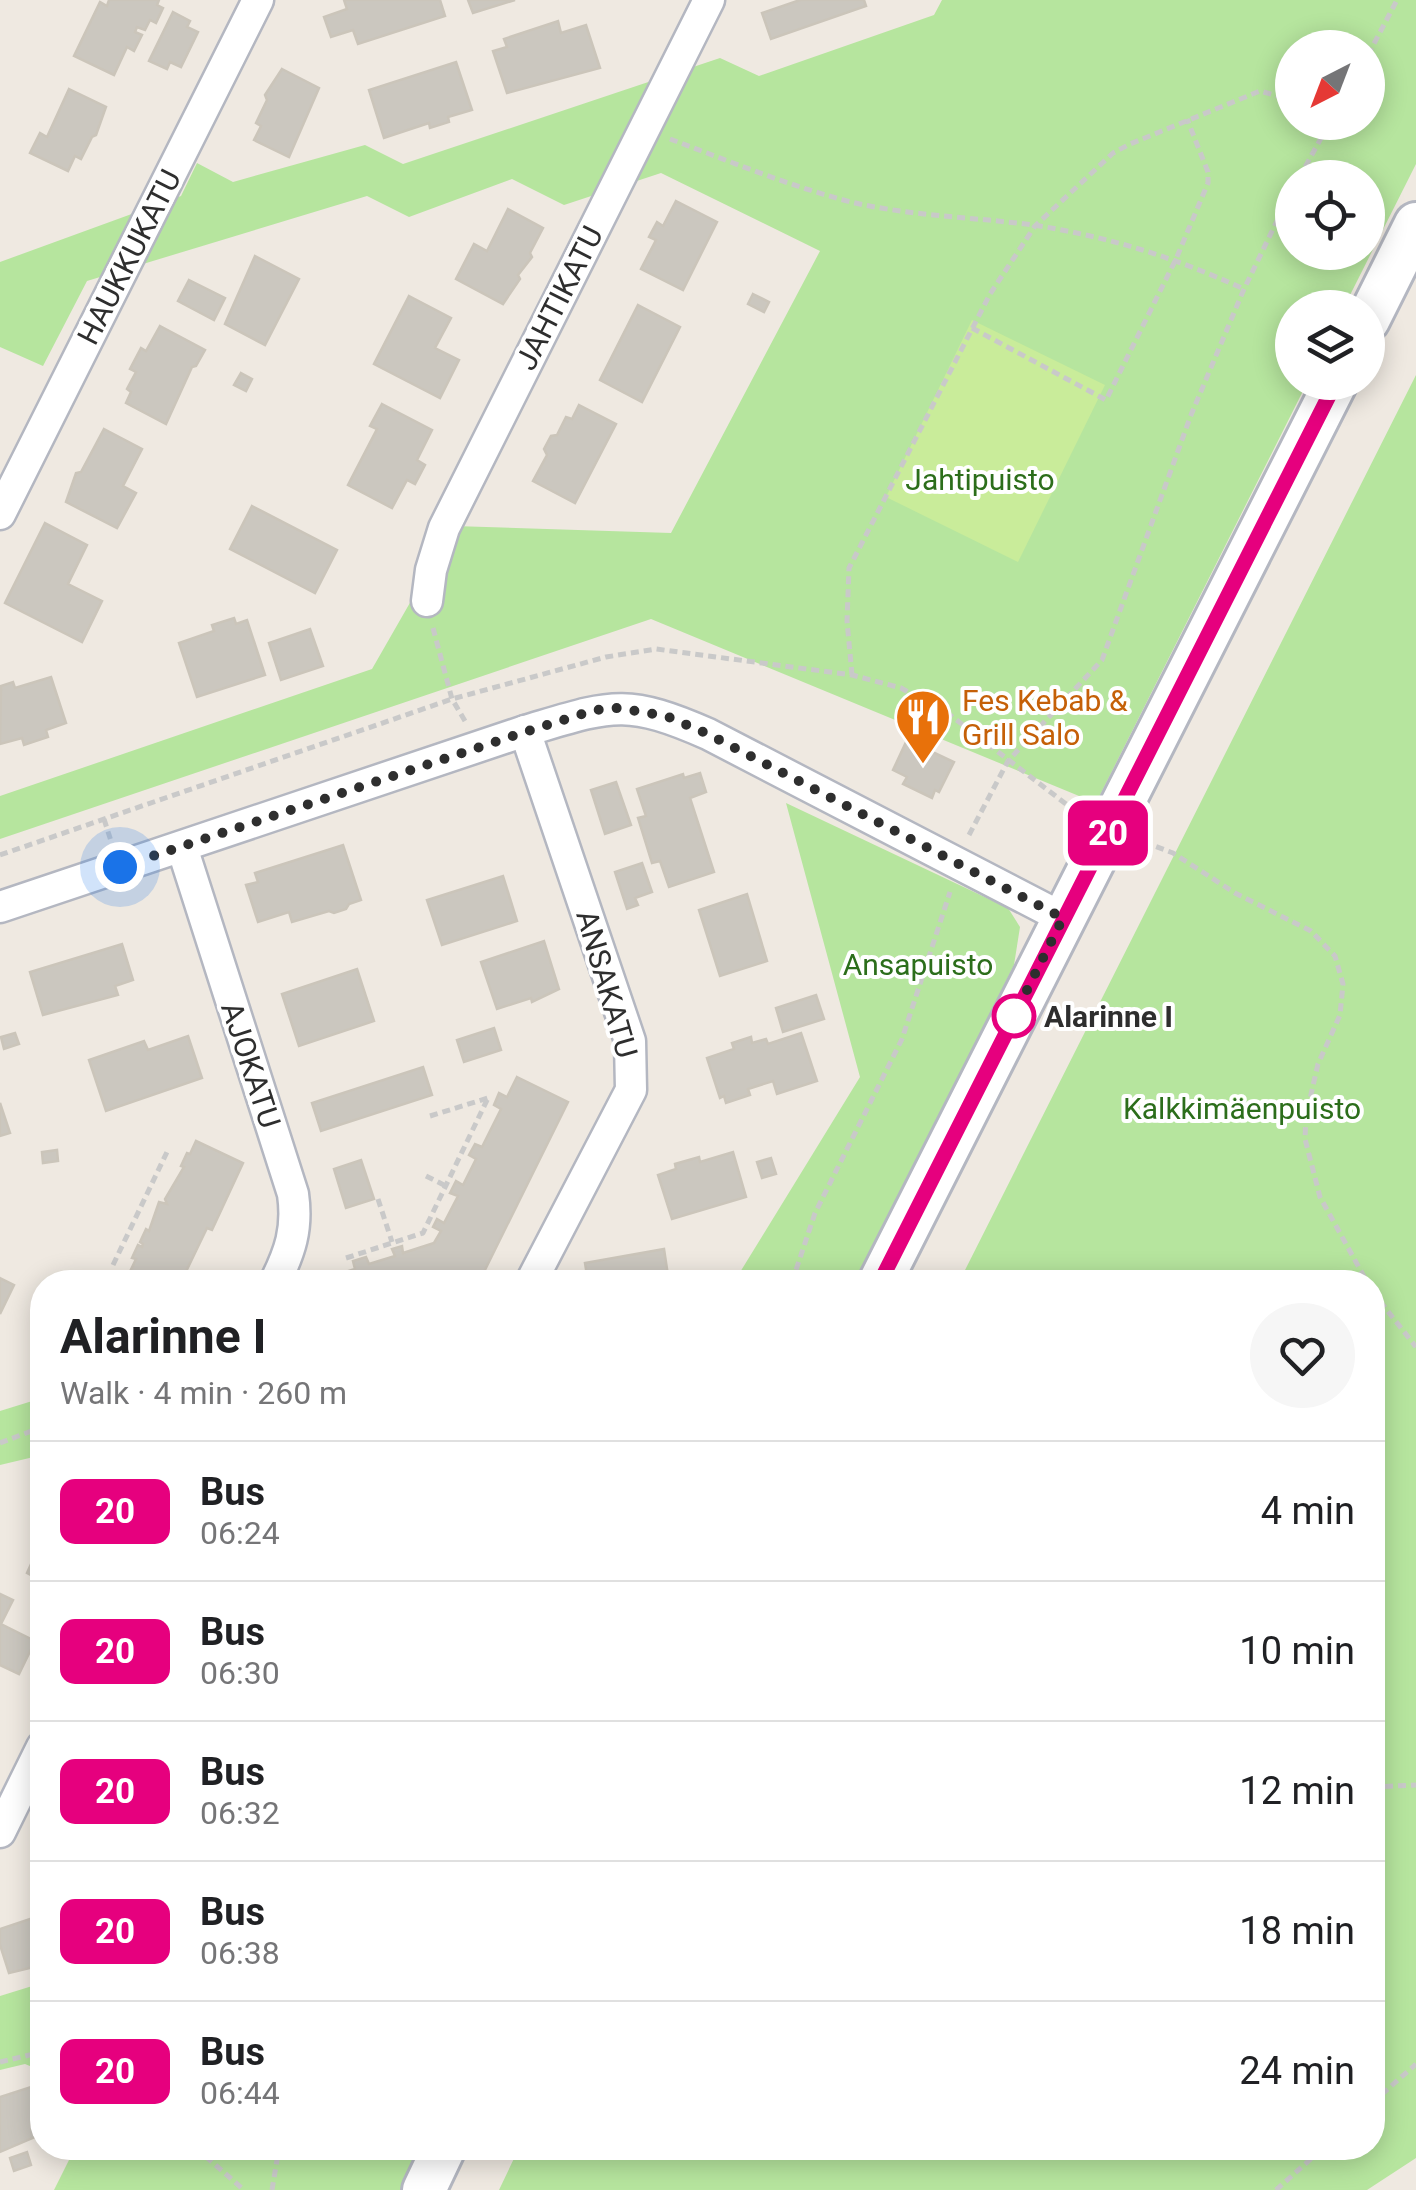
<!DOCTYPE html>
<meta charset="utf-8">
<style>
body{margin:0;font-family:Roboto,sans-serif;background:#f6f6f6;color:#202124;height:100vh;display:flex;flex-direction:column;font-size:38px;white-space:nowrap}
*{box-sizing:border-box;margin:0}
p{font-size:32px;color:#757577}
.icon{flex:none;width:55px;height:55px;fill:none;stroke:currentColor;stroke-width:2;stroke-linecap:round;stroke-linejoin:round}
.map{position:relative;flex:1;overflow:hidden}
.sheet{position:absolute;left:30px;top:1270px;width:1355px;height:890px;display:flex;flex-direction:column;background:#fff;border-radius:40px;box-shadow:0 5px 25px #0003}
.sheet>*{flex:none}
.badge{padding:0 20px;border-radius:15px;font-size:35px;line-height:65px}
.needle{width:65px;rotate:222deg}
.controls{position:absolute;left:1275px;top:30px;display:grid;gap:20px}
.controls a{display:grid;place-items:center;width:110px;height:110px;border-radius:50%;background:#fff;box-shadow:0 5px 25px #0003;font-size:50px}
.you{position:absolute;width:50px;height:50px;margin:-25px;border:8px solid #fff;border-radius:50%;background:#1a73e8;box-shadow:0 0 0 15px #1a73e833}
.map>.badge{position:absolute;translate:-50% -50%;box-shadow:0 0 0 5px #fff}
.round{display:grid;place-items:center;flex:none;width:105px;height:105px;border-radius:52px;background:#f6f6f6}
.summary{display:flex;align-items:center;justify-content:space-between;height:170px;padding:0 30px}
h1{font-size:48px;font-weight:700;line-height:75px}
ul{padding:0;list-style:none}
li{display:flex;align-items:center;gap:30px;height:140px;padding:0 30px;border-top:2px solid #e0e0e0}
li div{flex:1}
li b{display:block;font-size:38px}
li em{font-style:normal}
li .badge{min-width:110px;font-weight:700;text-align:center}
.map>svg:first-child{display:block}
</style>
<div class="map">
<svg width="1416" height="2190" viewBox="0 0 1416 2190">
<rect width="100%" height="100%" fill="#efe9e1"/>
<g fill="#b6e59e" fill-rule="evenodd">
<path d="M942 0H1416V164L1344 307 1292 308V382L1307 383 1096 803 651 619 0 839V796L372 669 454 526 671 533 820 251 661 173 564 205 512 179 409 217 367 196 87 281 43 366 0 347V262L181 196 197 163 233 182 365 145 403 164 720 58 759 76 934 15ZM1292 48H1368V122H1292ZM1292 178H1368V252H1292Z"/>
<polygon points="1416,375 1416,2158 1367,2190 499,2190 519,2148 1372,2148 1372,1282 959,1282"/>
<polygon points="786,803 1008,908 1020,927 1014,965 859,1282 734,1282 860,1077"/>
<polygon points="42,1398 42,1455 0,1465 0,1411"/>
<polygon points="42,1983 42,2071 25,2064 0,2070 0,1996"/>
<polygon points="75,2148 421,2148 400,2190 54,2190"/>
</g>
<polygon fill="#c9ec9a" points="972,320 1105,385 1018,562 886,497"/>
<g fill="#cbc7bf" stroke="#cbc5ba" stroke-width="2.5">
<polygon points="109,0 159,0 157,5 163,8 156,23 150,20 145,30 137,27 135,32 142,35 134,51 127,47 114,75 74,56 100,2 107,6"/>
<polygon points="344,0 440,0 445,16 358,44 353,30 331,37 324,17 347,9"/>
<polygon points="468,0 515,0 473,13"/>
<polygon points="800,0 864,0 866,6 771,39 762,13"/>
<polygon points="173,12 190,21 187,27 198,32 181,67 170,62 167,69 149,61"/>
<polygon points="558,21 561,33 586,25 600,68 507,93 493,51 507,47 504,39"/>
<polygon points="456,62 472,110 448,117 449,122 430,128 429,123 384,138 369,90"/>
<polygon points="282,69 319,88 289,157 254,140 261,126 256,123 267,100 265,95"/>
<polygon points="69,89 106,107 96,135 92,137 81,159 75,156 68,171 30,153 40,133 47,137"/>
<polygon points="676,201 717,222 683,290 641,269 656,240 649,237 657,222 663,226"/>
<polygon points="508,209 543,228 530,253 532,257 518,275 520,279 503,304 456,279 474,244 487,251"/>
<polygon points="255,256 299,279 265,345 225,324"/>
<polygon points="189,280 225,298 214,320 178,301"/>
<polygon points="753,294 769,302 764,312 748,304"/>
<polygon points="409,296 451,318 435,348 459,360 440,398 374,364"/>
<polygon points="638,305 680,327 642,402 600,380"/>
<polygon points="160,326 205,350 196,366 192,367 166,424 126,403 131,392 127,389 136,372 130,369 141,348 146,351"/>
<polygon points="241,373 252,379 246,391 234,385"/>
<polygon points="382,404 432,430 417,460 425,465 415,484 407,480 392,508 348,485 377,429 370,426"/>
<polygon points="579,405 616,424 575,503 533,481 547,455 544,449 551,436 557,435 566,417 572,419"/>
<polygon points="104,429 142,449 123,486 136,493 117,528 66,502 76,473 81,472"/>
<polygon points="252,506 337,550 315,593 230,549"/>
<polygon points="45,523 87,545 68,584 102,601 82,642 5,603"/>
<polygon points="234,618 236,624 247,620 265,675 197,697 179,643 214,631 212,625"/>
<polygon points="310,629 323,666 281,680 269,643"/>
<polygon points="51,677 66,723 46,730 48,737 24,745 22,738 0,744 1,686 13,682 15,688"/>
<polygon points="907,740 954,762 939,792 935,790 932,798 903,784 907,777 893,770"/>
<polygon points="700,773 706,792 690,798 714,872 669,887 660,861 652,863 638,818 646,816 637,789 683,774 684,778"/>
<polygon points="616,782 631,825 605,834 591,790"/>
<polygon points="343,845 361,900 349,904 346,909 334,913 329,911 292,922 289,912 258,922 246,885 258,882 255,873"/>
<polygon points="642,863 652,892 635,898 638,905 627,909 615,872"/>
<polygon points="503,876 517,921 442,945 427,900"/>
<polygon points="747,894 767,961 720,976 699,910"/>
<polygon points="544,941 559,989 532,1002 531,998 497,1009 481,962"/>
<polygon points="122,944 133,980 115,986 118,995 43,1015 30,972"/>
<polygon points="357,969 374,1021 299,1046 282,994"/>
<polygon points="816,995 824,1019 783,1032 776,1008"/>
<polygon points="494,1028 501,1050 464,1062 457,1040"/>
<polygon points="15,1033 19,1044 4,1049 1,1037"/>
<polygon points="801,1033 817,1081 777,1094 773,1081 748,1089 750,1095 726,1103 724,1096 720,1098 707,1058 734,1049 732,1043 751,1037 752,1043 766,1039 768,1044"/>
<polygon points="188,1036 202,1078 106,1111 89,1060 144,1041 148,1050"/>
<polygon points="423,1067 432,1095 321,1131 312,1103"/>
<polygon points="517,1077 568,1102 479,1282 327,1282 326,1278 355,1269 353,1261 366,1257 369,1264 395,1256 392,1249 402,1246 403,1253 434,1243 441,1231 433,1227 437,1219 444,1223 458,1196 450,1193 456,1181 463,1185 476,1159 469,1155 475,1144 482,1147 501,1109 494,1105 499,1093 507,1097"/>
<polygon points="0,1103 10,1133 0,1136"/>
<polygon points="196,1141 243,1163 212,1230 207,1228 181,1282 121,1282 123,1279 126,1280 136,1259 132,1258 138,1245 142,1247 143,1244 140,1242 146,1229 149,1231 159,1202 167,1204 165,1199 184,1167 181,1166 187,1153 190,1154"/>
<polygon points="57,1150 58,1161 43,1163 42,1152"/>
<polygon points="733,1152 746,1197 672,1219 658,1175 676,1169 675,1164 699,1157 700,1162"/>
<polygon points="771,1158 776,1174 762,1178 757,1162"/>
<polygon points="361,1160 374,1199 346,1208 334,1169"/>
<polygon points="664,1249 669,1282 588,1282 585,1263"/>
<polygon points="0,1278 14,1285 0,1314"/>
<polygon points="42,1540 42,1581 27,1573"/>
<polygon points="0,1594 13,1600 1,1624 35,1641 19,1674 0,1665"/>
<polygon points="42,1915 42,1965 9,1973 0,1945 0,1929"/>
<polygon points="34,2086 42,2113 42,2134 0,2152 0,2097"/>
<polygon points="27,2152 31,2165 14,2171 10,2158"/>
</g>
<g fill="none" stroke-linecap="round" stroke-linejoin="round">
<g stroke="#b4b7c1" stroke-width="35">
<g id="street">
<polyline points="0,514 258,0"/>
<polyline points="427,601 431,570 444,528 709,0"/>
<polyline points="525,731 630,1041 631,1090 531,1282"/>
<path d="M182 847 293 1194C298 1229 290 1252 275 1282"/>
<path d="M0 907 525 731C610 706 624 697 708 734L1063 918"/>
<polyline points="0,1832 42,1747"/>
</g>
</g>
<g stroke="#b4b7c1" stroke-width="48">
<g id="secondary">
<polyline points="1368,320 1416,224"/>
<polyline points="880,1282 1336,382"/>
<polyline points="424,2190 444,2148"/>
</g>
</g>
<g stroke="#c9c9c9" stroke-width="5" stroke-dasharray="8 5" stroke-linecap="butt">
<polyline points="1368,55 1397,0"/>
<path d="M670 139C729 161 789 186 851 202 910 216 972 217 1033 225 1110 237 1173 257 1244 289"/>
<polyline points="1299,178 1330,122"/>
<polyline points="972,328 1106,400 1176,259 1208,183 1208,172 1187,119"/>
<polyline points="433,628 452,699 465,721"/>
<polyline points="852,675 847,621 849,568 990,294 1035,226 1113,153 1130,144 1260,91 1292,100"/>
<polyline points="104,819 111,841"/>
<polyline points="969,835 1008,761 1102,660 1191,415 1244,289 1292,190"/>
<polyline points="1144,842 1173,853 1235,893 1311,931 1335,956 1343,984 1340,1015 1318,1064 1306,1116 1305,1139 1320,1197 1367,1282"/>
<polyline points="0,855 452,699 606,657 656,649 852,675 901,688 950,715 1079,814"/>
<polyline points="430,1116 488,1098"/>
<polyline points="426,1176 446,1186"/>
<polyline points="378,1199 392,1242"/>
<polyline points="346,1258 423,1233 488,1098"/>
<polyline points="113,1265 167,1152"/>
<polyline points="792,1282 815,1213 902,1039 950,892"/>
<polyline points="1372,1291 1416,1347"/>
<polyline points="0,1443 42,1427"/>
<polyline points="1372,1787 1416,1785"/>
<polyline points="0,2062 42,2052"/>
<polyline points="1372,2103 1416,2064"/>
<polyline points="196,2148 244,2190"/>
<polyline points="272,2190 279,2148"/>
<polyline points="1276,2190 1323,2148"/>
</g>
<use href="#street" stroke="#fff" stroke-width="30"/>
<use href="#secondary" stroke="#fff" stroke-width="42"/>
</g>
<g fill="none" stroke-linecap="round" stroke-linejoin="round">
<g stroke="#fff" stroke-width="22">
<polyline id="line" points="880,1282 1336,382"/>
</g>
<use href="#line" stroke="#e6007e" stroke-width="15"/>
<polyline stroke="#2e2e2e" stroke-width="10" stroke-dasharray="0 18" points="120,867 525,732 595,710 618,708 666,716 708,734 1063,918 1014,1016"/>
</g>
<defs>
<g id="restaurant-pin" transform="scale(2.875)"><path d="M0 17L-7.5 6A9.5 9.5 0 1 1 7.5 6Z" fill="#e8710a" stroke="#fff"/><path d="M-5-6h1v4h1v-4h1v4h1v-4h1v5L-1.5 .5V6h-2V.5L-5-1ZM5-6V6H3V1.5H1.5Q1.5-4 5-6Z" fill="#fff"/></g>
</defs>
<g fill-rule="evenodd">
<use href="#restaurant-pin" x="923" y="717"/>
</g>
<circle fill="#fff" stroke="#e6007e" stroke-width="5" cx="1014" cy="1016" r="20"/>
<g text-anchor="middle" dominant-baseline="central" stroke-width="8" stroke-linejoin="round" paint-order="stroke">
<g font-size="30" fill="#2e2e2e" stroke="#fff">
<text transform="translate(129 257) rotate(-63)">HAUKKUKATU</text>
<text transform="translate(559 298) rotate(-63)">JAHTIKATU</text>
<text transform="translate(607 984) rotate(74)">ANSAKATU</text>
<text transform="translate(251 1065) rotate(72)">AJOKATU</text>
</g>
<g font-size="30" fill="#2c6e1b" stroke="#fff">
<text x="980" y="479">Jahtipuisto</text>
<text x="918" y="964">Ansapuisto</text>
<text x="1242" y="1108">Kalkkimäenpuisto</text>
</g>
<g font-size="30" fill="#c56008" stroke="#fff" text-anchor="start">
<text x="962" y="700">Fes Kebab &amp;<tspan x="962" dy="34">Grill Salo</tspan></text>
</g>
<g font-size="30" font-weight="bold" fill="#2e2e2e" stroke="#fff" text-anchor="start">
<text x="1044" y="1016">Alarinne I</text>
</g>
</g>
</svg>
<div class="controls">
<a><svg class="needle" viewBox="-14 -14 28 28"><path d="M0-13l5 13h-10z" fill="#e53935"/><path d="M0 13l5-13h-10z" fill="#757577"/></svg></a>
<a><svg class="icon" aria-label="locate" viewBox="0 0 24 24"><circle cx="12" cy="12" r="6"/><path d="M12 2v4M12 18v4M2 12h4M18 12h4"/></svg></a>
<a><svg class="icon" aria-label="layers" viewBox="0 0 24 24"><path d="M12 4l9 5-9 5-9-5zM3 14l9 5 9-5"/></svg></a>
</div>
<div class="you" style="left:120px;top:867px"></div>
<b class="badge" style="left:1108px;top:833px;background:#e6007e;color:#fff">20</b>
<section class="sheet">
<div class="summary"><div><h1>Alarinne I</h1><p>Walk · 4 min · 260 m</p></div><a class="round"><svg class="icon" aria-label="heart" viewBox="0 0 24 24"><path d="M12 20l-8-8c-3-5 5-10 8-4 3-6 11-1 8 4z"/></svg></a></div>
<ul>
<li><span class="badge" style="background:#e6007e;color:#fff">20</span><div><b>Bus</b><p>06:24</p></div><em>4 min</em></li>
<li><span class="badge" style="background:#e6007e;color:#fff">20</span><div><b>Bus</b><p>06:30</p></div><em>10 min</em></li>
<li><span class="badge" style="background:#e6007e;color:#fff">20</span><div><b>Bus</b><p>06:32</p></div><em>12 min</em></li>
<li><span class="badge" style="background:#e6007e;color:#fff">20</span><div><b>Bus</b><p>06:38</p></div><em>18 min</em></li>
<li><span class="badge" style="background:#e6007e;color:#fff">20</span><div><b>Bus</b><p>06:44</p></div><em>24 min</em></li>
</ul>
</section>
</div>
